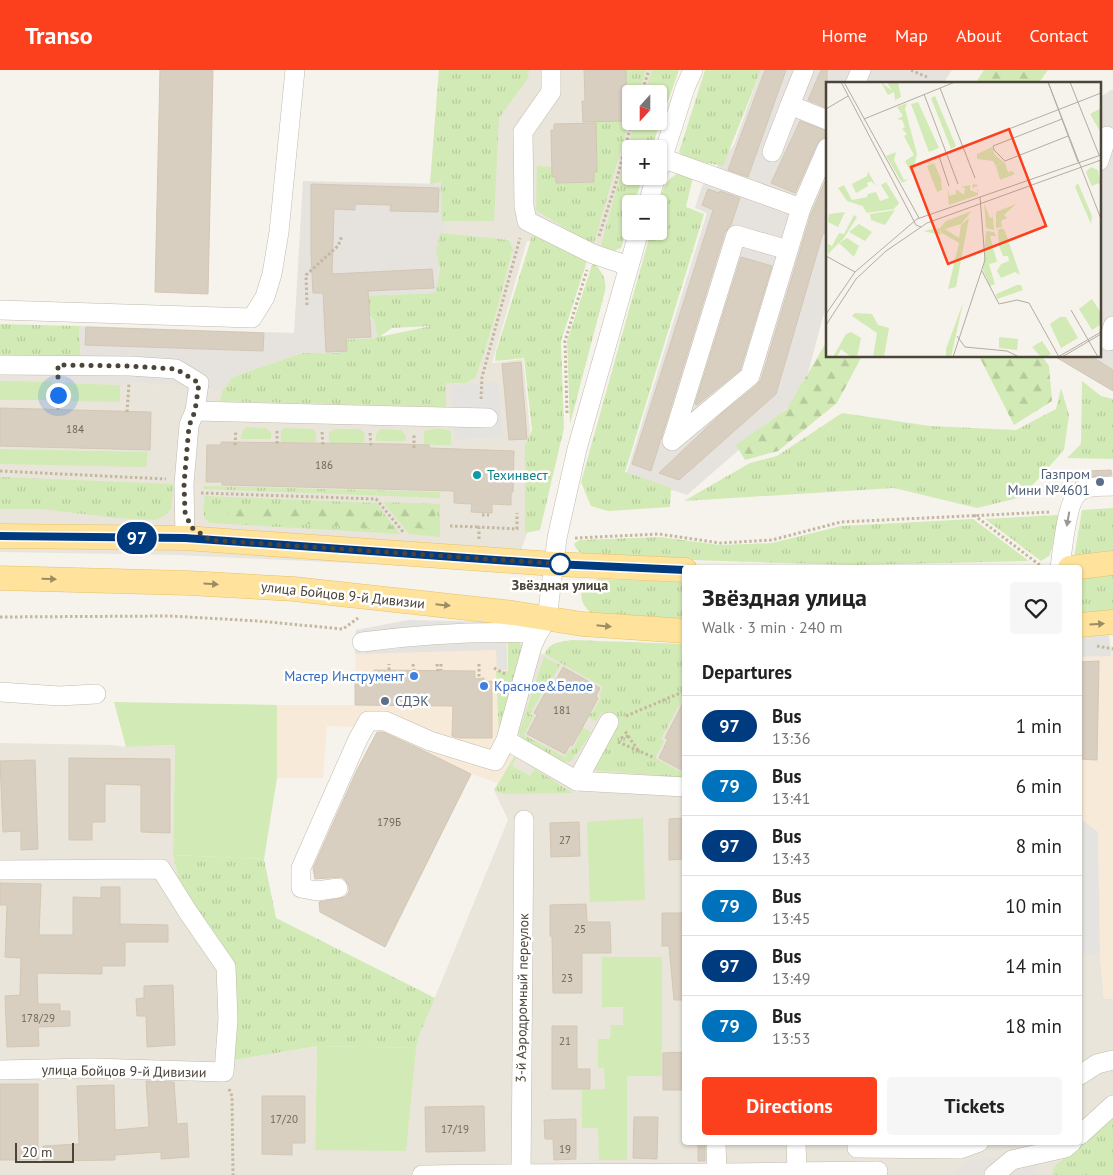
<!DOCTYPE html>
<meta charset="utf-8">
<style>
body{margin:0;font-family:"PT Sans",sans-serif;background:#f6f6f6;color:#222;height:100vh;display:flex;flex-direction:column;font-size:19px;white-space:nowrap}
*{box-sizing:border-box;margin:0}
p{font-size:16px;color:#767676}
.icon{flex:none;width:28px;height:28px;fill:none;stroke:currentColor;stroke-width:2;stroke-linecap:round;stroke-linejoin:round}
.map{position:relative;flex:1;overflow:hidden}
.side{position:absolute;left:682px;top:495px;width:400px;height:580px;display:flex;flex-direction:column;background:#fff;border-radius:5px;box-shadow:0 1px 4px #0004}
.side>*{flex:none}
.badge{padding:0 10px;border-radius:16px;font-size:18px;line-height:32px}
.needle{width:32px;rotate:201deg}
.fabs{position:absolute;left:622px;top:15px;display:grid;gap:10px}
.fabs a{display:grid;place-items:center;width:45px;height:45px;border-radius:5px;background:#fff;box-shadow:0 1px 4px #0004;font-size:25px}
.scale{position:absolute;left:15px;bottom:12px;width:59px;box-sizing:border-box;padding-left:5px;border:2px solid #4b4439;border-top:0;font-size:14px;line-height:18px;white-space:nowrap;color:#4b4439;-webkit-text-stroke:4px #fff;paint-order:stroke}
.you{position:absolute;width:25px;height:25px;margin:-12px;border:4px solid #fff;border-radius:50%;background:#1a73e8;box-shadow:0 0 0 8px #1a73e833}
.map>.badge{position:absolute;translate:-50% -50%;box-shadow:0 0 0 2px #fff}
h2{padding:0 20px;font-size:19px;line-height:45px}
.round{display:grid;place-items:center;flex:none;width:52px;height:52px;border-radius:5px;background:#f6f6f6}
.headline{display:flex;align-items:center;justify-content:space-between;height:85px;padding:0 20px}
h1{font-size:24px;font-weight:800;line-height:38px}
.primary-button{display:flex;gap:10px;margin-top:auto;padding:10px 20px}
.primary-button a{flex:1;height:58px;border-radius:5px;background:#fc3f1d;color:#fff;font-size:20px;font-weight:800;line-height:58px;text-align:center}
.primary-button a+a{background:#f6f6f6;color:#222}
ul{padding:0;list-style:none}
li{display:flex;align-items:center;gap:15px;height:60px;padding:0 20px;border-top:1px solid #e0e0e0}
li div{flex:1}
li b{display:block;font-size:19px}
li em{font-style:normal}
li .badge{min-width:55px;font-weight:700;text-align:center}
header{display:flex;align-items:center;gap:30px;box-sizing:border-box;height:70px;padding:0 25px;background:#fc3f1d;color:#fff}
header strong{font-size:24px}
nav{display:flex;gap:28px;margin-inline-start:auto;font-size:18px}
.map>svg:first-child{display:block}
</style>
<header>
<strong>Transo</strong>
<nav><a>Home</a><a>Map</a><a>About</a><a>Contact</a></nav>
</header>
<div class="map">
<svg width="1113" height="1105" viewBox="0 0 1113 1105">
<defs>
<pattern id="grass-tufts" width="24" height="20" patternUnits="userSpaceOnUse" patternTransform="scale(1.25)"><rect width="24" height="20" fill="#d2eab5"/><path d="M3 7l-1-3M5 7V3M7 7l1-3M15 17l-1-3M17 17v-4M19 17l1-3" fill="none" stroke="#b6ca9c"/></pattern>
<pattern id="forest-firs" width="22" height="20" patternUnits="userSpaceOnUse" patternTransform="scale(1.25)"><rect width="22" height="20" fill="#d2eab5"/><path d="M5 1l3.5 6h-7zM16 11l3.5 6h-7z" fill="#b6ca9c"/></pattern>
</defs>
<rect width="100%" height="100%" fill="#f6f3ec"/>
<g fill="#eae5da">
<polygon points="439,0 669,0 659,24 631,24 631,51 649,51 631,79 631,106 612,200 539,171 527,171 492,293 523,289 530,360 527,463 513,503 414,496 177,485 0,482 0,292 63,292 65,313 120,315 135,313 182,316 222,321 220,331 446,313 467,313 476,307 492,258 513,179 509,170 511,170 444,166 447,114 430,114"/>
<polygon points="523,579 566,590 685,595 685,1072 1080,1072 1080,748 1100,884 1104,929 1113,929 1113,1105 0,1105 0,673 113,675 126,677 175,675 173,785 179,811 235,897 234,990 317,976 315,1080 416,978 419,966 508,750 494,720 514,687 499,668"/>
</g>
<g fill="#f7ead8">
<polygon points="356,560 512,570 508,574 508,601 496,602 499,668 514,687 497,713 471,704 380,658 327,656 323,708 277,708 277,635 355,635"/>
<polygon points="1110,576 1113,576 1113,929 1104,929 1100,884 1098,762 1080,748 1080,587 1110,586"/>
</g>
<g fill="#e6e2dd">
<polygon points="761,0 952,0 943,14 827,14 827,232 802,325 687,425 626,405 707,143 695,138 702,116 734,75"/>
<polygon points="1113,19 1113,321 1073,297 1065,286 1099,286 1099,28"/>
<polygon points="303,111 448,114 444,166 436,183 440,199 435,223 361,226 370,248 375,251 377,268 341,270 340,283 302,283 234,307 222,321 182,316 135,313 120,315 65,313 63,292 81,292 79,256 294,263"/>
<polygon points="1043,1082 1034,1105 953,1105 965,1091"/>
</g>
<g fill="url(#grass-tufts)" fill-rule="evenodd">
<polygon points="439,0 529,0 528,8 499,48 494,151 442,151 441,112 430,114"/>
<polygon points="626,0 646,0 638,24 631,24 631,45 593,176 536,140 537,96 552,97 556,107 557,113 594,112 592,51 623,51 622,41 627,40"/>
<polygon points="652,0 679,0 651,79 631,79 631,106 643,106 634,134 631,134 631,144 621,178 613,181 600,179 635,51 659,51 659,24 644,24"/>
<polygon points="705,0 761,0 723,96 687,89 679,82"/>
<path d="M677 104H686L693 107 686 137 704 144 625 402 671 418 670 437 608 441 591 436 581 412 651 161H659C659 142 657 114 677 104Z"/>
<path d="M440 163 509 170 513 179 492 258 476 307 467 313H446V337L220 331 222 321 233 307 302 283H340L341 270 377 268 375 252 365 240 360 226 435 223 440 199 436 183ZM431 256 379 267 392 258Z"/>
<polygon points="532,166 543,167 588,188 561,271 564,358 540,460 525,463 525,375 532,360 524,288 495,291 496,282"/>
<path d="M593 192C601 201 607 208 605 221L570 354 567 271Z"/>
<polygon points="0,254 79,256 81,292 0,292"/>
<polygon points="1082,311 1101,326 1113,329 1113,389 1067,388 1081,374"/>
<polygon points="1061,318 1069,345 1064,380 1022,427 977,438 894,418 684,431 750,393 777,386 842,343 930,356 1016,360 1056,339"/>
<polygon points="0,407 174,414 171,439 164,446 155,450 116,448 42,439 0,439"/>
<polygon points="204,416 440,422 440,428 205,419"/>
<path d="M205 426 376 433 400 464 211 453C200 449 204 437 205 426Z"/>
<polygon points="383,432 440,434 440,467 409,464"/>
<polygon points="1113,438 1113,484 1074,488 1082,440"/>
<polygon points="1059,445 1052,478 1049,486 1041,491 985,449"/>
<path d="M973 449 1029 491 852 495 594 487C585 485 577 483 574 474L579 470 660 467 720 475 772 473 841 456Z"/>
<polygon points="1113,503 1113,543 1080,544 1080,506"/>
<path d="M598 509 685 512V550L592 544C576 530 578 516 598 509Z"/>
<polygon points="512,570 517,571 522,575 523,579 499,668 496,601 508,601 508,573"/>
<path d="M572 570 685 574V629L682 636 679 635 661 669 664 671 655 688 685 704V708L593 700 595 693 619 652 602 642 596 651 588 647 590 643H592L601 627 599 626 603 617 545 584C549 572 560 572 572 570Z"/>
<polygon points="544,587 560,595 551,611 549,610 530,644 534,646 524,665 565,687 571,678 573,679 581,663 579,661 582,657 591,662 583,675 570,692 563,692 523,669 520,666 519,662"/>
<polygon points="514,687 516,688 512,696 530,706 535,699 573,723 504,724 494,720"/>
<polygon points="173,785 264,789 276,848 435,928 419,966 416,978 317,976 234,990 235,897 179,811"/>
<polygon points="1113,1047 1113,1105 1052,1105 1055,1096"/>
</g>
<g fill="url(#forest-firs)">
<polygon points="984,0 1048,0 1038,14 975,14"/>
<polygon points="827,271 827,286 862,286 837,333 778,381 745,390 736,375 787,339"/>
<polygon points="979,286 1042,286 1049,296 1052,331 1014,355"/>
<polygon points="228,434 374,437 395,460 227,448"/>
<polygon points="392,437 435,438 436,459 408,458"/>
</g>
<g fill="#d2eab5">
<polygon points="0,311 52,312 52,330 0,330"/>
<polygon points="65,313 120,315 120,332 64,331"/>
<polygon points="246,357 266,358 271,363 271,369 241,369 242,362"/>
<polygon points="285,358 312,359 316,362 316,372 281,372 281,361"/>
<polygon points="438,358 451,361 451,375 424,375 424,361"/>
<polygon points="334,359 360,359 365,363 364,373 329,373 329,363"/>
<polygon points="381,359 401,360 406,365 406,371 376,371 376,364"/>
<polygon points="0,379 148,382 146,397 0,394"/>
<polygon points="114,632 277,635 277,708 264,789 173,785 175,675 126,677"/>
<polygon points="643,748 645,830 590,832 587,752"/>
<polygon points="602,887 662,887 662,1006 627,1006 627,1090 599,1090 598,1058 582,1058 582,1020 605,1019 604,998 598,998 598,969 610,969 611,955 623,955 623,937 602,937"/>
<polygon points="317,976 416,978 406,1081 315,1080"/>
</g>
<g fill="#e5e3e0">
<polygon points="498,312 503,366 455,370 451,316"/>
<polygon points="408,550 506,552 507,600 497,600 496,580 355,584 356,560"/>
<polygon points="1109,565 1111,586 1080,587 1080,567"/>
<polygon points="1080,748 1098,762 1100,884 1080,884"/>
</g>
<g fill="#d8cfc1" stroke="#d3c7b4">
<polygon points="160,0 213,0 208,224 155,222"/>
<polygon points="584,0 626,0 627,40 622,41 623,51 583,52 582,31 585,31"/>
<polygon points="765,0 786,0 748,107 728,100"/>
<polygon points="821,0 827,0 827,38 808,30"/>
<polygon points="800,51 827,61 827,67 821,69 817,74 795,123 771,113"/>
<polygon points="596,53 597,102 594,102 594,112 556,113 556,107 552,107 551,60 554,60 554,54"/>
<polygon points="827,107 827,164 823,163 776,324 679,410 659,403 721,344 757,315 761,310 811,144"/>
<polygon points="311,114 439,118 438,142 390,141 391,135 355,134 355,140 334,139 332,204 432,199 434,218 368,221 371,267 346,268 347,281 326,282 323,223 313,223 311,185"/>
<polygon points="708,119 719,123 720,121 740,128 731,155 725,162 651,401 632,394 713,140 702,135"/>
<polygon points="741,187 772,196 740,300 697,335 695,334"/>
<polygon points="86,257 264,263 263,281 85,275"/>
<polygon points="1054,286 1091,286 1113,300 1113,321"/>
<polygon points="521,292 527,369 509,370 502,294"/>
<polygon points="0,338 151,342 150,380 0,376"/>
<polygon points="221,372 399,374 429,375 429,378 514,381 513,422 511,422 511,435 492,434 492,443 471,442 472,434 454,433 454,421 222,415 222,412 206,412 207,375 221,375"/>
<polygon points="1111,400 1112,405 1087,407 1087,401"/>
<polygon points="1099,591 1097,690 1080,689 1080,592"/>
<polygon points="563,597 600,618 596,626 598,628 579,664 572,676 570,675 565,684 527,664 537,645 534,643 550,614 553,616"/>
<polygon points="374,600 475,601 475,609 484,608 484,612 492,611 492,668 459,668 452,666 453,636 355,635 355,608 366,608 366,604 373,604"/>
<polygon points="685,629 685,702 659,688 668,669 665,668"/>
<polygon points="377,662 383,662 418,678 471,704 385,877 320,842 319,832 345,827 349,822 349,816 346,811 342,807 315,809 313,798 356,702"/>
<polygon points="69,688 170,689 170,763 141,762 141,715 105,714 105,752 92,752 92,770 69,770"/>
<polygon points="35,690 38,779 21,780 21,761 3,762 0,691"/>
<polygon points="685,748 685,789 669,790 669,749"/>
<polygon points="579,752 580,786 551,787 550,753"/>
<polygon points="0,813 41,814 39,865 73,865 73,827 101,828 101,817 120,817 120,854 168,855 168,872 125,872 125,896 102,896 102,904 37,903 38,934 60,934 60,941 70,941 70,956 38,957 39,976 7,977 5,926 20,925 21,888 5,887 7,835 0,835"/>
<polygon points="586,834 587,852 610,852 611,883 582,883 582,923 553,923 552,866 550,866 550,835"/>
<polygon points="662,843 685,843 685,930 674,930 669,876 662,876"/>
<polygon points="173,915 175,975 147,977 146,946 137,946 136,929 144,928 144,916"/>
<polygon points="552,956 577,956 577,999 590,999 590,1019 552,1019"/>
<polygon points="685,982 685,1020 663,1020 663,983"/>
<polygon points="146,1011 174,1012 177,1054 187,1053 189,1087 161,1089 161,1082 115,1085 115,1090 43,1091 43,1076 79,1074 77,1016 114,1015 115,1060 149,1057"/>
<rect x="0" y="1014" width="38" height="76"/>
<polygon points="262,1026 305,1026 305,1073 292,1073 292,1085 262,1084"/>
<polygon points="484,1036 485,1081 426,1082 425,1037"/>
<polygon points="634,1047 658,1047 657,1089 633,1088"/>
<polygon points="576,1049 576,1089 554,1090 553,1069 545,1069 544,1050"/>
<rect x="698" y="1072" width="7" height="19"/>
</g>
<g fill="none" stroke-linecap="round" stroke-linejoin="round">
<g stroke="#c2bbae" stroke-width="20">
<g id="minor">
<polyline points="551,0 551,22 523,62 524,136 527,151 593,184 629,196"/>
<polyline points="855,14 861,0"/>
<polyline points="790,35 804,0"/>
<polyline points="1099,74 1107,66 1099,91"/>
<polyline points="772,82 790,35 827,50"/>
<polyline points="662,88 801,138 750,306 672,371 736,165 788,180"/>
<polyline points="659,99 685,18 693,0"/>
<polyline points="648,134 656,106"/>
<polyline points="801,138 827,78"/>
<polyline points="0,240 252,248 265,227 272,204 279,162 295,0"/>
<polyline points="1109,271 1113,256"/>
<polyline points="0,295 130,296 176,299 199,313 195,341 189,355 184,414 185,468"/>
<polyline points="195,341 488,348"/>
<path d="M1060 498C1062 482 1067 430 1079 422 1088 415 1101 417 1113 416"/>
<path d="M362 572C420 564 479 561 538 563"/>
<polyline points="0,622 59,626 96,624"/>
<polyline points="506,670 577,711 685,717"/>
<polyline points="577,711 609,652"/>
<polyline points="0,800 161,799 188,842 226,897 228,949 224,1002 91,998 0,1000"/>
<polyline points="338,818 317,821 301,818 301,798 358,669 368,651 385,651 430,671 495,691 506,670 532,576 538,563 547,549 557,468 577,379 639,161"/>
<polyline points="1080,1005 1097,994 1113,990"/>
<polyline points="1080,1065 1113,1035"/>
<polyline points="716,1072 717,1105"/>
<polyline points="796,1072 797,1101"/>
<polyline points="857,1072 857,1078 960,1079 979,1072"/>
<path d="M422 1105C520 1103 617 1104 715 1103 769 1103 823 1101 878 1101"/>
<polyline points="521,1105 524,750"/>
<polyline points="994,1105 1012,1090 1065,1078 1072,1072"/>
</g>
</g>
<g stroke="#e6c16a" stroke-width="25">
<g id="major">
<polyline points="0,466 185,468 554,494 685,500"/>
<polyline points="1070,498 1113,493"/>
<polyline points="0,508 188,513 294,519 513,543 582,554 685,561"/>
<polyline points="1080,555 1113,552"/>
</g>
</g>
<g stroke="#c4b79f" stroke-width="3" stroke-dasharray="2.5 2.5" stroke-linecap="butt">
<polyline points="911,0 927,7"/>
<polyline points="641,24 649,0"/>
<polyline points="599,166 615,116 632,51"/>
<polyline points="307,235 306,205 338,176 342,166"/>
<polyline points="481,329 482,307 520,168"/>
<polyline points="58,340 58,313"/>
<polyline points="127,342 129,314"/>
<polyline points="567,343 565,271 587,200"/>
<polyline points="277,361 277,376"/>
<polyline points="322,362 323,377"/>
<polyline points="370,363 371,377"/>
<polyline points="235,375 236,360"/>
<polyline points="414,378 414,364"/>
<polyline points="0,401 166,409"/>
<polyline points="201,423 376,429 404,463"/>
<polyline points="482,445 489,445"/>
<polyline points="974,445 1041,496"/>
<polyline points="450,456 479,457"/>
<polyline points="575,468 659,464 720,473 772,470 841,452 1050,442"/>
<polyline points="479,469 479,457 517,459 517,443"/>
<polyline points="0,547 170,546 258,551 343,559 358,548"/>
<polyline points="1097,576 1113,579"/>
<polyline points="413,594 414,600"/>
<polyline points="437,594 438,601"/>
<polyline points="441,594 441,600"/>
<polyline points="479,594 479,608"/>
<polyline points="494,598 507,605"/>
<polyline points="389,600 389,594"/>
<polyline points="626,646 685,621"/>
<polyline points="628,666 638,680"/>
<polyline points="621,668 628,666 625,661"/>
<polyline points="618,672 655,688"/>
<polyline points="229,1019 232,1026 233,1105"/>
</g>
<use href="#minor" stroke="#fff" stroke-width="19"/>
<use href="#major" stroke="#ffe39c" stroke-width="24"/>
</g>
<defs><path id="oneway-solid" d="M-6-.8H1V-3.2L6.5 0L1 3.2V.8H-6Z" transform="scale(1.25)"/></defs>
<use fill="#9c9892" href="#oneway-solid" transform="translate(1068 449) rotate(100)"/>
<g fill="#9c8c66">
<use href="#oneway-solid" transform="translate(49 509) rotate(1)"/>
<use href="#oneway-solid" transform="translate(211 514) rotate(3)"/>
<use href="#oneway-solid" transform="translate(443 535) rotate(6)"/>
<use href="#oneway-solid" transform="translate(1097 554) rotate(-4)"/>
<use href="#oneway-solid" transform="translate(604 556) rotate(6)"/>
</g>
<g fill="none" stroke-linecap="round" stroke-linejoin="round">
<g stroke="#fff" stroke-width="11">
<polyline id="line" points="0,466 185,468 554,494 685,500"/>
</g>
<use href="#line" stroke="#003b80" stroke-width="8"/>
<polyline stroke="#4b4439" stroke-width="5" stroke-dasharray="0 9" points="58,325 58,295 130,296 176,299 199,313 195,341 189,356 184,414 185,442 191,457 210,470 560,494"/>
</g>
<circle fill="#0f9aa8" stroke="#fff" stroke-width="2" cx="477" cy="405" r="5"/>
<g fill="#5c6f8a" stroke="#fff" stroke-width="2">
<circle cx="1100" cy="412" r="5"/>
<circle cx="385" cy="631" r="5"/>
</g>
<circle fill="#fff" stroke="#003b80" stroke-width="2.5" cx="560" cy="494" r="10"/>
<g fill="#3f7fe0" stroke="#fff" stroke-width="2">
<circle cx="414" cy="606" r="5"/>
<circle cx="484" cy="616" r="5"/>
</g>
<g text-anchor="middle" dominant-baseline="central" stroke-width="5" stroke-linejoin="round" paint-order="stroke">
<g font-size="11" fill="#6e675b">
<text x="75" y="359">184</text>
<text x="324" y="395">186</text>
<text x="562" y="640">181</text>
<text x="389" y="752">179Б</text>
<text x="565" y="770">27</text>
<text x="580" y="859">25</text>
<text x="567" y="908">23</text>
<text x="38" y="948">178/29</text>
<text x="565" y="971">21</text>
<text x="284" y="1049">17/20</text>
<text x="455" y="1059">17/19</text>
<text x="565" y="1079">19</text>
</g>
<g font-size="14" fill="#4e5e75" stroke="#fff" text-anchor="end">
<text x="1090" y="404">Газпром<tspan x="1090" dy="16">Мини №4601</tspan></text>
<text x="395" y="631" text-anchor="start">СДЭК</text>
</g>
<g font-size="14" fill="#0d838f" stroke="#fff" text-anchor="start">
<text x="487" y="405">Техинвест</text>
</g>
<g font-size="14" font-weight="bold" fill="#4b4439" stroke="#fff">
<text x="560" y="515">Звёздная улица</text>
</g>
<g font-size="14" fill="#4b4439" stroke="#fff">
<text transform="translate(343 525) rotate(6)">улица Бойцов 9-й Дивизии</text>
<text transform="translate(522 928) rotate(-89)">3-й Аэродромный переулок</text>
<text transform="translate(124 1001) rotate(1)">улица Бойцов 9-й Дивизии</text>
</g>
<g font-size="14" fill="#366cbe" stroke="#fff" text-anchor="end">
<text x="404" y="606">Мастер Инструмент</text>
<text x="494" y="616" text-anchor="start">Красное&amp;Белое</text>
</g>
</g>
<g transform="translate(826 12)">
<rect width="275" height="275" fill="#f6f3ec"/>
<path d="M55 0 66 9 61 0H72L75 15 69 18 68 10 62 13ZM81 21 79 27 91 72 86 92 79 79 88 73 78 54 81 52 76 47 79 45 76 38 71 37 77 34 71 25ZM166 65 169 73 179 81 170 84 167 79 151 77V72ZM70 70 68 78 78 98 83 97 76 101 60 74ZM108 81 115 97 116 108 111 110 101 84ZM42 89 50 104 45 99 41 101 42 104 30 111 26 102 41 94ZM60 100 73 121 68 127 41 131 37 125 42 112 50 110 54 119 63 116 55 103ZM147 102 152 103V113L123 123 122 114 123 107V114L130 112V107L138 113 139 106 135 105 144 103V108L151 111 152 104 146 106ZM158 121 164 136 167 135 168 148 160 146ZM190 122 178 133 181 136 175 139 176 145 170 146V130ZM69 128 59 143 45 138 44 132ZM146 129 135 142 119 147 116 152 113 146 115 153 97 149 114 146 120 139ZM28 133 31 135 18 156 2 172V162L6 164 13 151 18 152ZM33 142 46 150 39 159 23 150ZM176 146 179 149 194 193 189 190 175 196 171 189 175 182 183 179 182 174H177L173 164 172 148ZM160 149 168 150 170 154H164L171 180 163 182 169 202 164 204 157 188ZM21 156 33 164 28 175 13 161ZM191 203H195L197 208 171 217 170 212ZM29 231 46 232 52 243 63 246 58 275H47L51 251 26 234Z" fill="#d2eab5"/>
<path d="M252 101 266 134 265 142 249 105ZM143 136 130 205 122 207 133 161 116 151 119 147 133 156 135 143ZM137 221 125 275H120V267Z" fill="#d2eab5"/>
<path d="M25 250 35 256 31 275H25L15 267 11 275H7L20 252Z" fill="#d2eab5"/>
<path d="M109 14 130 64 125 67 105 16ZM92 20 113 66 103 70 85 22ZM275 26V51L264 32ZM179 81 182 90 186 89 189 92 174 98 170 84ZM265 85 272 88 275 106 273 101 266 104 263 98 260 90ZM18 103 26 118 42 115 45 121 36 124 21 119 12 106ZM19 130 12 145 2 140 3 132ZM266 217 275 231V242L266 248 253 227ZM234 235H240L252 256 235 266 224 242ZM173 255 192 257 191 268 173 266ZM216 259 225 272 220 275H215L206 265Z" fill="#d2eab5"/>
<path fill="none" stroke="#b2ada4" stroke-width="1" d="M15 0 90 143 95 145M18 0 93 136M222 0 252 80M222 0 275 137M244 0 273 73M114 6 149 96M98 12 132 102M0 27 22 14M38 37 129 0M236 37 167 64 168 68 179 79 242 54M113 74 123 104M106 77 275 11M0 174 29 190M156 189 173 222 191 218 203 221 233 275M245 228 272 275M0 232 29 190 91 137 275 73M0 243 30 197 60 169 101 141 275 78M131 254 139 265 181 269 193 275M127 275 159 178 154 115M232 275 275 250M236 275 275 252"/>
<path fill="#fc3f1d" fill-opacity="0.15" stroke="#fc3f1d" stroke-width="2.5" d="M183 47 220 144 122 182 85 85Z"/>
<rect width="275" height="275" fill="none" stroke="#4b4439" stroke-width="2.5"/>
</g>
</svg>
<div class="fabs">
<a><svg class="needle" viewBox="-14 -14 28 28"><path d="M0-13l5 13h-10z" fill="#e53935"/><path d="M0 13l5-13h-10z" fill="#767676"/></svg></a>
<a>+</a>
<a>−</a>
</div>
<div class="scale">20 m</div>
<div class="you" style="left:58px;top:325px"></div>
<b class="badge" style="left:137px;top:468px;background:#003b80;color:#fff">97</b>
<section class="side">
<div class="headline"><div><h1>Звёздная улица</h1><p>Walk · 3 min · 240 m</p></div><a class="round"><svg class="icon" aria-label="heart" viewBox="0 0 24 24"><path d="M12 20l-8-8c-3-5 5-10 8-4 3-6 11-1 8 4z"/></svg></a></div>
<h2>Departures</h2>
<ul>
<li><span class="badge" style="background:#003b80;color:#fff">97</span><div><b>Bus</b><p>13:36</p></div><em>1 min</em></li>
<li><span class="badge" style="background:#0072bc;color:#fff">79</span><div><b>Bus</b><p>13:41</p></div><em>6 min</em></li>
<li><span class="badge" style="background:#003b80;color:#fff">97</span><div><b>Bus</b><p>13:43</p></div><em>8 min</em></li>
<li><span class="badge" style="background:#0072bc;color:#fff">79</span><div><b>Bus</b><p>13:45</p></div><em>10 min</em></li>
<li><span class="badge" style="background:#003b80;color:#fff">97</span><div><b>Bus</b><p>13:49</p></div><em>14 min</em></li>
<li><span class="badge" style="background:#0072bc;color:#fff">79</span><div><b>Bus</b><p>13:53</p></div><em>18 min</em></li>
</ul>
<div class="primary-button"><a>Directions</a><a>Tickets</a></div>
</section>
</div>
